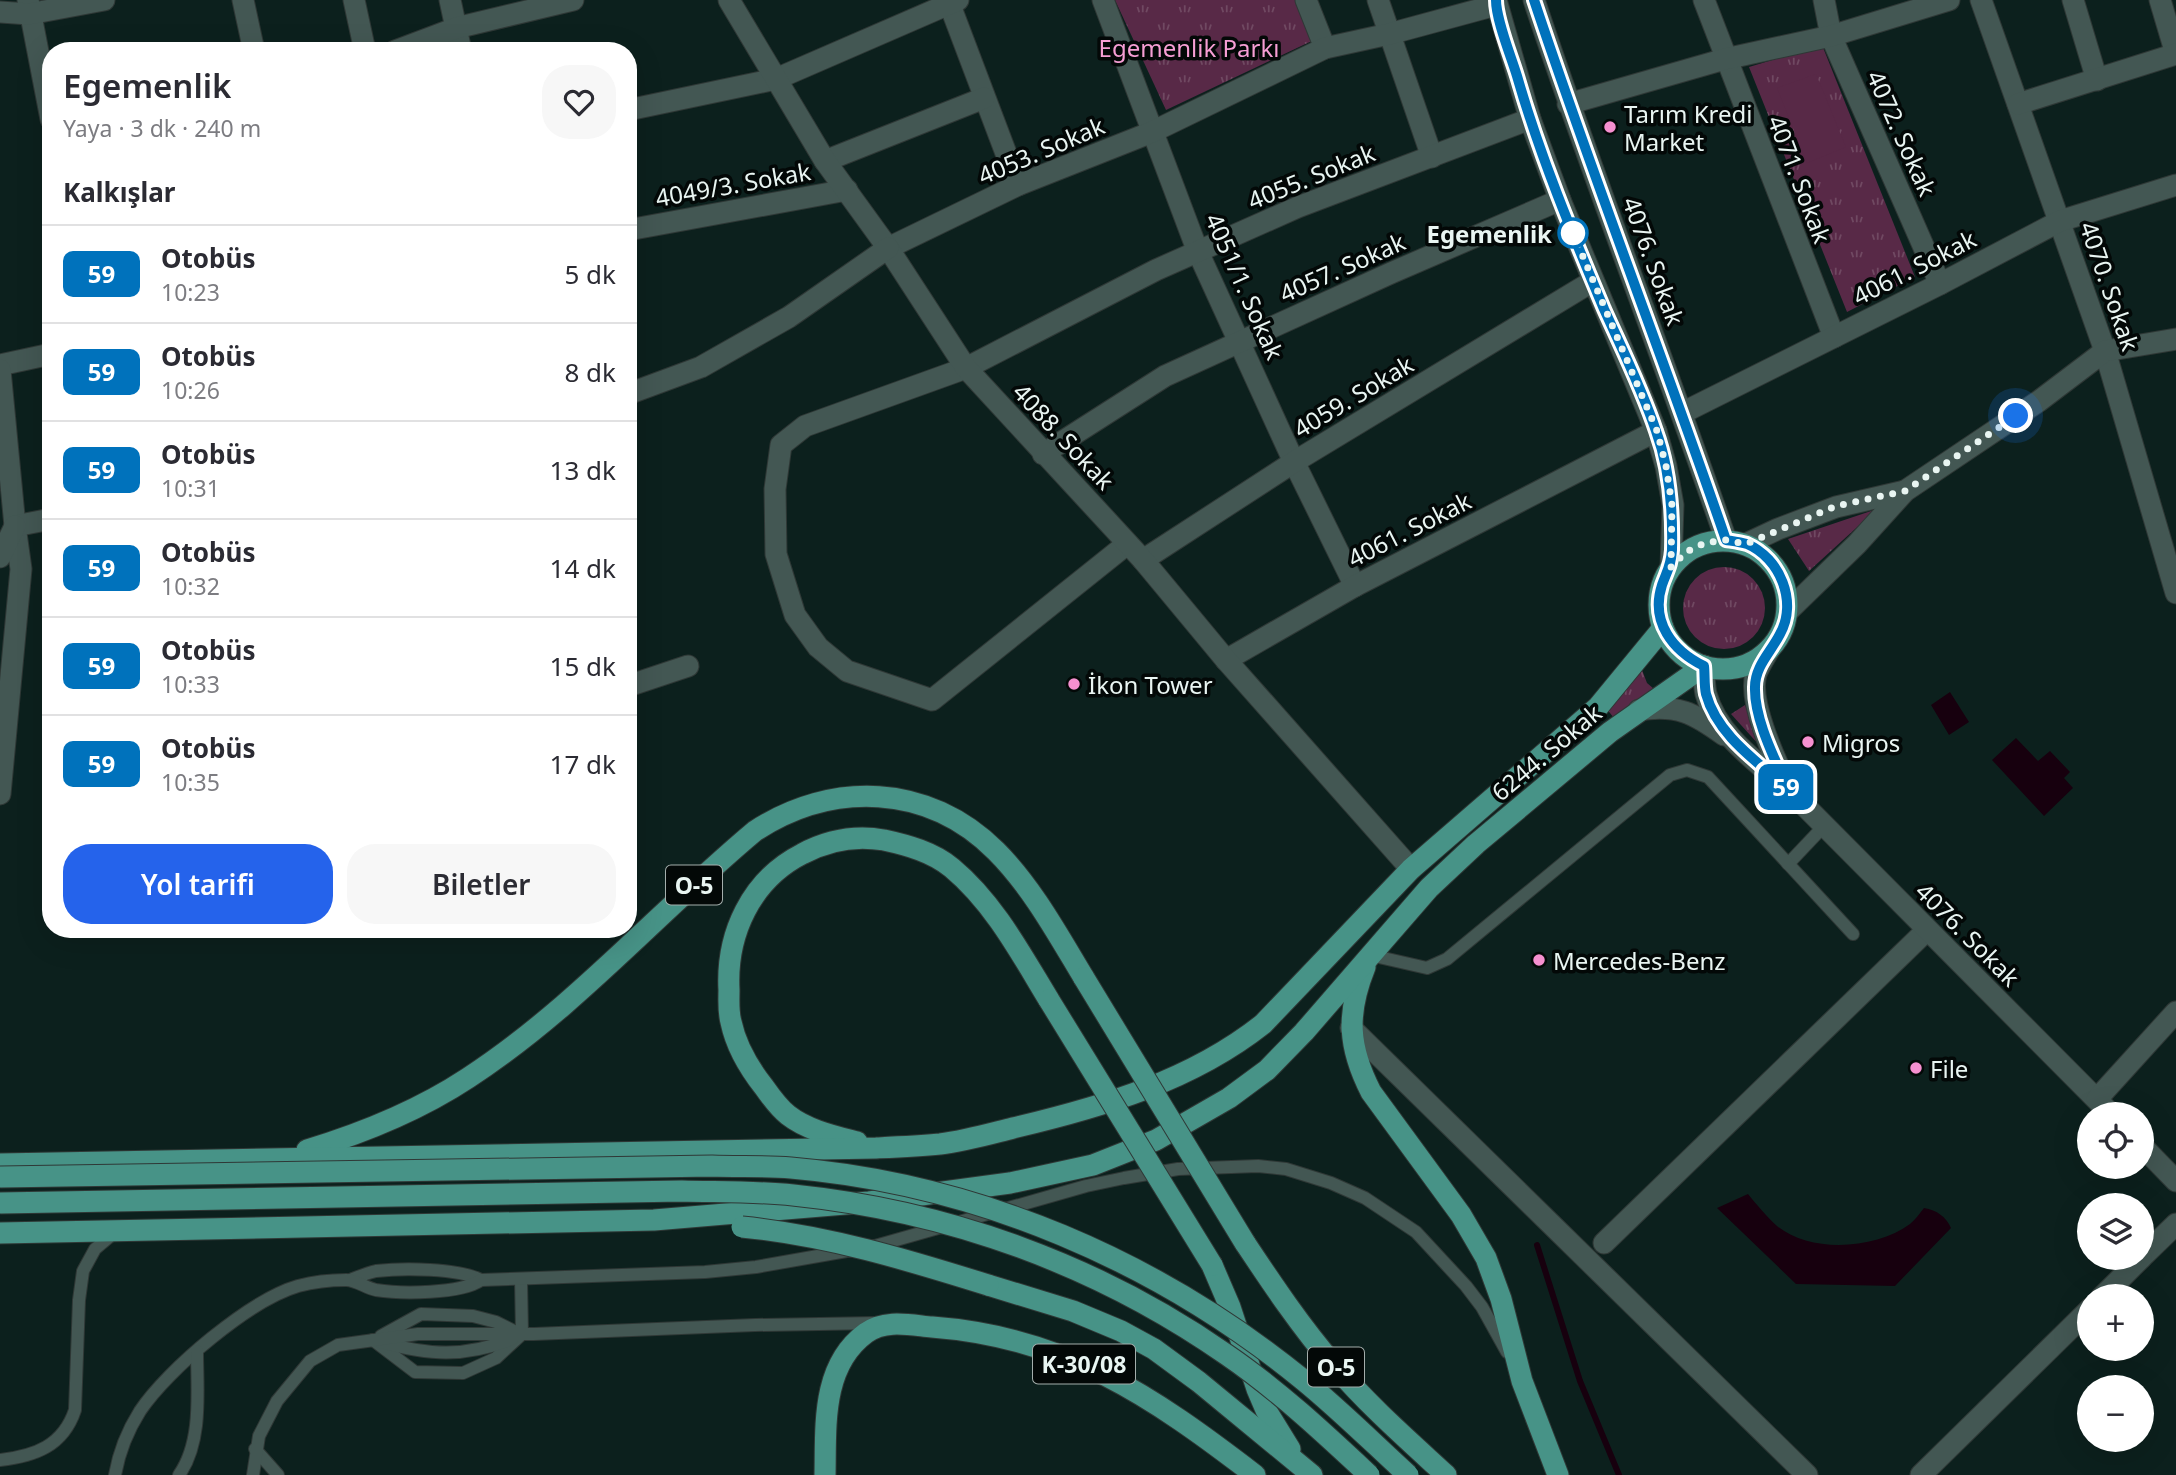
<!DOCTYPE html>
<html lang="tr">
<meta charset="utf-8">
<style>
body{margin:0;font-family:"Noto Sans",sans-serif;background:#f7f7f7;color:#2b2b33;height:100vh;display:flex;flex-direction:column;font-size:26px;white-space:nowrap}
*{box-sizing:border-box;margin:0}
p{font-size:23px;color:#7c7c81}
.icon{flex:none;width:38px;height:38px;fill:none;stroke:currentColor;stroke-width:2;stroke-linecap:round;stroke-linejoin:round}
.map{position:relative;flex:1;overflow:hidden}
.details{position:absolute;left:42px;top:42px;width:595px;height:896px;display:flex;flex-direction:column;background:#fff;border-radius:28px;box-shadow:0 7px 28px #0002}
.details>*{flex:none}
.badge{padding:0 14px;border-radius:10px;font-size:24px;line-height:46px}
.tools{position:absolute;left:2077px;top:1102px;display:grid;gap:14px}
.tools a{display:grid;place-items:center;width:77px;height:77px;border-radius:50%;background:#fff;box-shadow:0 7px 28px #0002;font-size:35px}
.you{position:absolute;width:35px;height:35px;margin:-18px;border:5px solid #fff;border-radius:50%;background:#1a73e8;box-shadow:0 0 0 10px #1a73e833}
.map>.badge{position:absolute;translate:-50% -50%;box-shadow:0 0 0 4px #fff}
h2{padding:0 21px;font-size:26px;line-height:63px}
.round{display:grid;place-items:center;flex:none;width:74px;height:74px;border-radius:28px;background:#f7f7f7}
.summary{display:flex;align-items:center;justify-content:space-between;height:119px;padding:0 21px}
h1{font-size:33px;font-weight:600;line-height:52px}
.cta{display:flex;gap:14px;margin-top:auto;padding:14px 21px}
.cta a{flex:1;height:80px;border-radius:28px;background:#2563eb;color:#fff;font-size:28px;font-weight:600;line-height:80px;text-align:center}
.cta a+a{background:#f7f7f7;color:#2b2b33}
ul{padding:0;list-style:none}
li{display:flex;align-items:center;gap:21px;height:98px;padding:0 21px;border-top:2px solid #e1e1e2}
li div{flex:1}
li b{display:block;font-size:26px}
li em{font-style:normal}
li .badge{min-width:77px;font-weight:700;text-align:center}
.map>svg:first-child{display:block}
</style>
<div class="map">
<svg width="2176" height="1475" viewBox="0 0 2176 1475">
<defs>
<pattern id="grass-tufts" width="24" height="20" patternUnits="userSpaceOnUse" patternTransform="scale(1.75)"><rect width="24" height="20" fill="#582947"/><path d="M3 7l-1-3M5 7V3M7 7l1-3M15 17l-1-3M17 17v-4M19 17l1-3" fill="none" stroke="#704962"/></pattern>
</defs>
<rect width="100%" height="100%" fill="#0c201d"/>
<g fill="url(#grass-tufts)">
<polygon points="1115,0 1298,0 1316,39 1166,110"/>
<polygon points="1822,45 1915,277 1847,312 1749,67"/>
<polygon points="1877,509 1809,571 1788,539"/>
<circle cx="1724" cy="608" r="41"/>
<polygon points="1642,670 1647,683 1654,689 1614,718 1606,708"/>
<polygon points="1745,705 1760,746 1731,714"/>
</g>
<polygon fill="#582947" points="1816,74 1846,147 1807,163 1777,88"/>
<g fill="#17000e">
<polygon points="1950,692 1969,722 1949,735 1931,705"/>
<polygon points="2016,738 2038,761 2050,751 2070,772 2064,778 2073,788 2044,816 1992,760"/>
<path d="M1748 1194C1757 1205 1767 1217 1777 1226 1811 1254 1876 1249 1910 1224 1915 1220 1920 1213 1924 1208 1937 1210 1946 1217 1951 1228L1895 1286 1796 1284 1717 1208Z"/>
</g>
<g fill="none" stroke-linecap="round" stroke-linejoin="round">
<polyline stroke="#17000e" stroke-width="6" points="1537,1245 1580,1381 1619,1475"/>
<g stroke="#2f3836" stroke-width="14">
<g id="lane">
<polyline points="1788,864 1824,826"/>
<polyline points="1370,955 1427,968 1447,959 1670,775 1687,770 1708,777 1853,934"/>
<path d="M350 1280C358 1277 367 1273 376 1271 403 1268 458 1268 481 1280"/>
<polyline points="381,1336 421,1314 473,1316 496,1322 518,1333"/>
<polyline points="373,1340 415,1372 463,1373 496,1358 522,1334 521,1279"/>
<path d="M380 1342C429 1355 463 1358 512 1339"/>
<polyline points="255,1449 278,1475"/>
<path d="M0 1460C35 1456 63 1446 75 1410L79 1300 83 1271 95 1249 114 1233"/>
<path d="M115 1475C119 1452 128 1430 140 1411 168 1369 250 1300 298 1286 313 1282 330 1280 346 1280 356 1280 366 1288 376 1290 401 1294 461 1294 481 1280L705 1272 756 1267 875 1246 1086 1186 1124 1178 1178 1169 1258 1166 1286 1169 1331 1183 1365 1198 1416 1232 1466 1286 1482 1307 1507 1352"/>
<path d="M179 1475C203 1441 197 1390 197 1351"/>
<polyline points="253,1475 259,1436 277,1401 310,1361 338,1345 418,1334 534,1334 755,1325 877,1323"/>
</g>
</g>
<g stroke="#2f3836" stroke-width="23">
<g id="street">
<polyline points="28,0 51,119"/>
<polyline points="243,0 254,51"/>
<polyline points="354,0 365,51"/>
<polyline points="450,0 461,51"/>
<polyline points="948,0 1018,185"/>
<polyline points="1103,0 1198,252 1294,462 1355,586"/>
<polyline points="1306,0 1325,48"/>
<polyline points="1378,0 1432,157"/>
<polyline points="1704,0 1834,337"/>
<polyline points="1824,0 1831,36 1940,284"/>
<polyline points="1981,0 2105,351 2176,593"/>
<polyline points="2073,0 2097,80"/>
<polyline points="2160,0 2176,54"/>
<polyline points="0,12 29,14 104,0"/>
<polyline points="395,51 456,28 573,0"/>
<polyline points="1568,104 1725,59 1831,36 1949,0"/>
<polyline points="2018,104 2176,54"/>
<polyline points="628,110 776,79 958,0"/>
<polyline points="825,161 984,98"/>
<polyline points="628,230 847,190"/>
<polyline points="888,248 1018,185 1152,132 1325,48 1389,34 1496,5"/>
<polyline points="0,365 51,354"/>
<polyline points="1682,413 1940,284 2060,221 2176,185"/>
<polyline points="1043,454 1165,376 1391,273 1560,200"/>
<polyline points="1127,544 932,700 847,671 818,647 795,615 776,554 775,489 781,445 805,426 966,368 1156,270 1298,207 1530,119"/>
<polyline points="1143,560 1294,462 1593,281"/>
<polyline points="1226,660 1355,586 1656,431"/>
<polyline points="628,686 688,666"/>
<polyline points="1351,1028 1807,1475"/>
<polyline points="1604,1243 1927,930"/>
<polyline points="2142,1257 2176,1224"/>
<polyline points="2102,1297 2141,1258"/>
<polyline points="1921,1475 2090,1309"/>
</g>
</g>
<g stroke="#2f3836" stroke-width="23">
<g id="secondary">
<polyline points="729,0 825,161 888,248 966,368 1143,560 1226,660 1411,869"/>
<polyline points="1496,0 1530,119 1560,200 1656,431 1666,466 1673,505 1671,567"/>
<path d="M1534 0C1594 181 1664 359 1726 540"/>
<polyline points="0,370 15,526 21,569 0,794"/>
<polyline points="628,394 701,367 789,317 888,248"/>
<polyline points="15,526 51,519"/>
<polyline points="1746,544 1778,529 1836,507 1905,491"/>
<polyline points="0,557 15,526"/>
<polyline points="1787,612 1857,544 1905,491 2039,401 2105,351 2176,339"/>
<path d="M1769 650C1765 657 1759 666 1756 674 1748 701 1774 757 1786 783"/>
<path d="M1704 666C1704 675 1704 685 1706 694 1717 735 1757 762 1788 789L2112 1115"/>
<path d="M1639 710C1677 704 1694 713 1724 735"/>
<polyline points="2097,1099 2176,1012"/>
<polyline points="2142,1146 2176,1181"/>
</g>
</g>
<g stroke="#2f3836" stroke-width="23">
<g id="primary">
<circle cx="1723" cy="605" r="64"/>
<path d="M1365 967C1346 1014 1348 1047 1371 1092L1461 1215 1486 1258 1501 1299 1522 1381 1558 1475"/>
<path d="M857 1142C834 1136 807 1130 788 1115 779 1108 771 1097 764 1087 749 1068 736 1046 731 1022 728 1011 729 1000 729 990 726 934 751 880 802 854 828 840 855 835 884 840 907 845 933 852 952 868 994 903 1021 954 1049 1000"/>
<path d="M307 1150C363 1133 418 1111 468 1078 574 1009 658 912 755 831 832 781 928 783 996 851 1032 887 1058 935 1084 978"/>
<path d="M0 1164 876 1148C897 1147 919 1146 940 1144 965 1141 989 1134 1013 1128 1102 1107 1191 1081 1263 1024L1411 869 1598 707 1663 628"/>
<polyline points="0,1233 654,1220 869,1202 1010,1183 1093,1165 1156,1140 1229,1098 1267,1070 1304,1032 1429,888 1476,844 1610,732 1704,666"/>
<path d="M1245 1243C1273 1285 1301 1327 1334 1365 1368 1405 1408 1440 1446 1475"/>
<polyline points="1212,1265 1230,1307 1257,1389 1266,1410 1290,1449"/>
<polyline points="988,1285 1073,1311 1121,1331 1154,1349 1199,1382 1312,1475"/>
<path d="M825 1475C826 1426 821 1366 866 1333 885 1319 910 1325 932 1327 1066 1337 1152 1396 1255 1475"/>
</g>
</g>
<use href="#lane" stroke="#435753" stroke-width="12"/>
<use href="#street" stroke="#435753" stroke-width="21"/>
<use href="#secondary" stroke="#435753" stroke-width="21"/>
<use href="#primary" stroke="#479387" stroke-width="21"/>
<g stroke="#2f3836" stroke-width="23" stroke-linecap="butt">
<g id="primary-bridge">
<polyline points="1084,978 1245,1243"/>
<polyline points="1049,1000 1212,1265"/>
<path d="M0 1177 712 1166C738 1167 765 1166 791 1168 978 1184 1157 1261 1302 1379 1339 1409 1373 1443 1408 1475"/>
<path d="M0 1203 682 1191C719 1192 756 1191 793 1195 949 1211 1098 1265 1227 1355 1278 1390 1324 1433 1369 1475"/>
<path d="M742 1227C826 1235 908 1260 988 1285"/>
</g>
</g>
<use href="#primary-bridge" stroke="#479387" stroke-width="21"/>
</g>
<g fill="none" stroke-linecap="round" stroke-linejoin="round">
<g stroke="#fff" stroke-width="16">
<path id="line" d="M1496 0C1496 20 1511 56 1517 76 1540 156 1572 233 1604 309 1622 349 1642 389 1656 431 1670 469 1673 510 1672 550 1671 566 1667 571 1662 585 1650 622 1673 651 1704 666 1705 675 1704 685 1706 694 1717 735 1758 762 1788 789 1775 759 1754 719 1755 687 1755 666 1771 652 1780 634 1798 602 1780 558 1747 544 1740 542 1732 541 1726 540 1664 359 1594 181 1534 0"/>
</g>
<use href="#line" stroke="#0072bc" stroke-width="10"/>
<polyline stroke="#e9f5f2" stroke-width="7" stroke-dasharray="0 12.6" points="1573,233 1657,431 1666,466 1672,505 1671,567 1686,552 1705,543 1726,540 1746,544 1836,506 1905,491 2016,416"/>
</g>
<g fill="#f690d0" stroke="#030807" stroke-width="2.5">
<circle cx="1610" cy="127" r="7"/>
<circle cx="1074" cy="684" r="7"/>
<circle cx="1808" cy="742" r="7"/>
<circle cx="1539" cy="960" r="7"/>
<circle cx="1916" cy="1068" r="7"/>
</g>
<circle fill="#fff" stroke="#0072bc" stroke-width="3.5" cx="1573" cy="233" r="14"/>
<g text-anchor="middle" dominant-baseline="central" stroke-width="7" stroke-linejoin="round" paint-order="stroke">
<g fill="#030807" stroke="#a4aeac" stroke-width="2">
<rect x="666" y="865.5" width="56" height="39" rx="5"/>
<rect x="1033" y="1344.5" width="102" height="39" rx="5"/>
<rect x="1308" y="1347.5" width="56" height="39" rx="5"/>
</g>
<g font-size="23" font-weight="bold" fill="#e9f5f2">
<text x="694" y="885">O-5</text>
<text x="1084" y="1364">K-30/08</text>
<text x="1336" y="1367">O-5</text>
</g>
<g font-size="24" fill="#f69ed4" stroke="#030807">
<text x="1189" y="47">Egemenlik Parkı</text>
</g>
<g font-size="24" fill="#e9f5f2" stroke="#030807" text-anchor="start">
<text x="1624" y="113">Tarım Kredi<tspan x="1624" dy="28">Market</tspan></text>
<text x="1088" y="684">İkon Tower</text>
<text x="1822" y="742">Migros</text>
<text x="1553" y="960">Mercedes-Benz</text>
<text x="1930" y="1068">File</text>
</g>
<g font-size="24" fill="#e9f5f2" stroke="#030807">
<text transform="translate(1902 133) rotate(66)">4072. Sokak</text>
<text transform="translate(1041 150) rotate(-23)">4053. Sokak</text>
<text transform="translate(1311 176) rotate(-22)">4055. Sokak</text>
<text transform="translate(1800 179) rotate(69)">4071. Sokak</text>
<text transform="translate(733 184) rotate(-10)">4049/3. Sokak</text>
<text transform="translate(1654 261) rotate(70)">4076. Sokak</text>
<text transform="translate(1342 267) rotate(-24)">4057. Sokak</text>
<text transform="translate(1914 267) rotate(-27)">4061. Sokak</text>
<text transform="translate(1245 286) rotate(66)">4051/1. Sokak</text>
<text transform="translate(2110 286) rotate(71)">4070. Sokak</text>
<text transform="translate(1353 396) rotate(-31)">4059. Sokak</text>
<text transform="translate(1064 436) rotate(47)">4088. Sokak</text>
<text transform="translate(1409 529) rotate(-27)">4061. Sokak</text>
<text transform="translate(1546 752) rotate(-40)">6244. Sokak</text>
<text transform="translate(1968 934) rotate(45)">4076. Sokak</text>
</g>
<g font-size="24" font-weight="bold" fill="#e9f5f2" stroke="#030807" text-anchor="end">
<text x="1552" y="233">Egemenlik</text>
</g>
</g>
</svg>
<div class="tools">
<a><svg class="icon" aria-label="locate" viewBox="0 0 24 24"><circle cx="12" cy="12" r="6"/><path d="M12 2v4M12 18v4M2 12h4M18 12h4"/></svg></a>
<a><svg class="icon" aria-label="layers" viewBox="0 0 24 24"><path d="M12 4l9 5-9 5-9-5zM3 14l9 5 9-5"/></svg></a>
<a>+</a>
<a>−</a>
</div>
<div class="you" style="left:2016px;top:416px"></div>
<b class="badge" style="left:1786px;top:787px;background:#0072bc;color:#fff">59</b>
<section class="details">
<div class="summary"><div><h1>Egemenlik</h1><p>Yaya · 3 dk · 240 m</p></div><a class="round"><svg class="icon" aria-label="heart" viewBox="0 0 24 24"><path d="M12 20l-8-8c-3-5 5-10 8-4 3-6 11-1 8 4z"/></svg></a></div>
<h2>Kalkışlar</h2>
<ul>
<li><span class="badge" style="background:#0072bc;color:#fff">59</span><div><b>Otobüs</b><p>10:23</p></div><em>5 dk</em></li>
<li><span class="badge" style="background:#0072bc;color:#fff">59</span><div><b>Otobüs</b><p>10:26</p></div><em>8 dk</em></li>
<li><span class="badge" style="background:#0072bc;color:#fff">59</span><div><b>Otobüs</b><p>10:31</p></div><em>13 dk</em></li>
<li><span class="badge" style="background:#0072bc;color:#fff">59</span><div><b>Otobüs</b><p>10:32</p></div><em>14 dk</em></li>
<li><span class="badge" style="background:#0072bc;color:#fff">59</span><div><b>Otobüs</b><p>10:33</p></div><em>15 dk</em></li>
<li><span class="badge" style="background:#0072bc;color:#fff">59</span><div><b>Otobüs</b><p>10:35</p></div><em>17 dk</em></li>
</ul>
<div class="cta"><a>Yol tarifi</a><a>Biletler</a></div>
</section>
</div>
